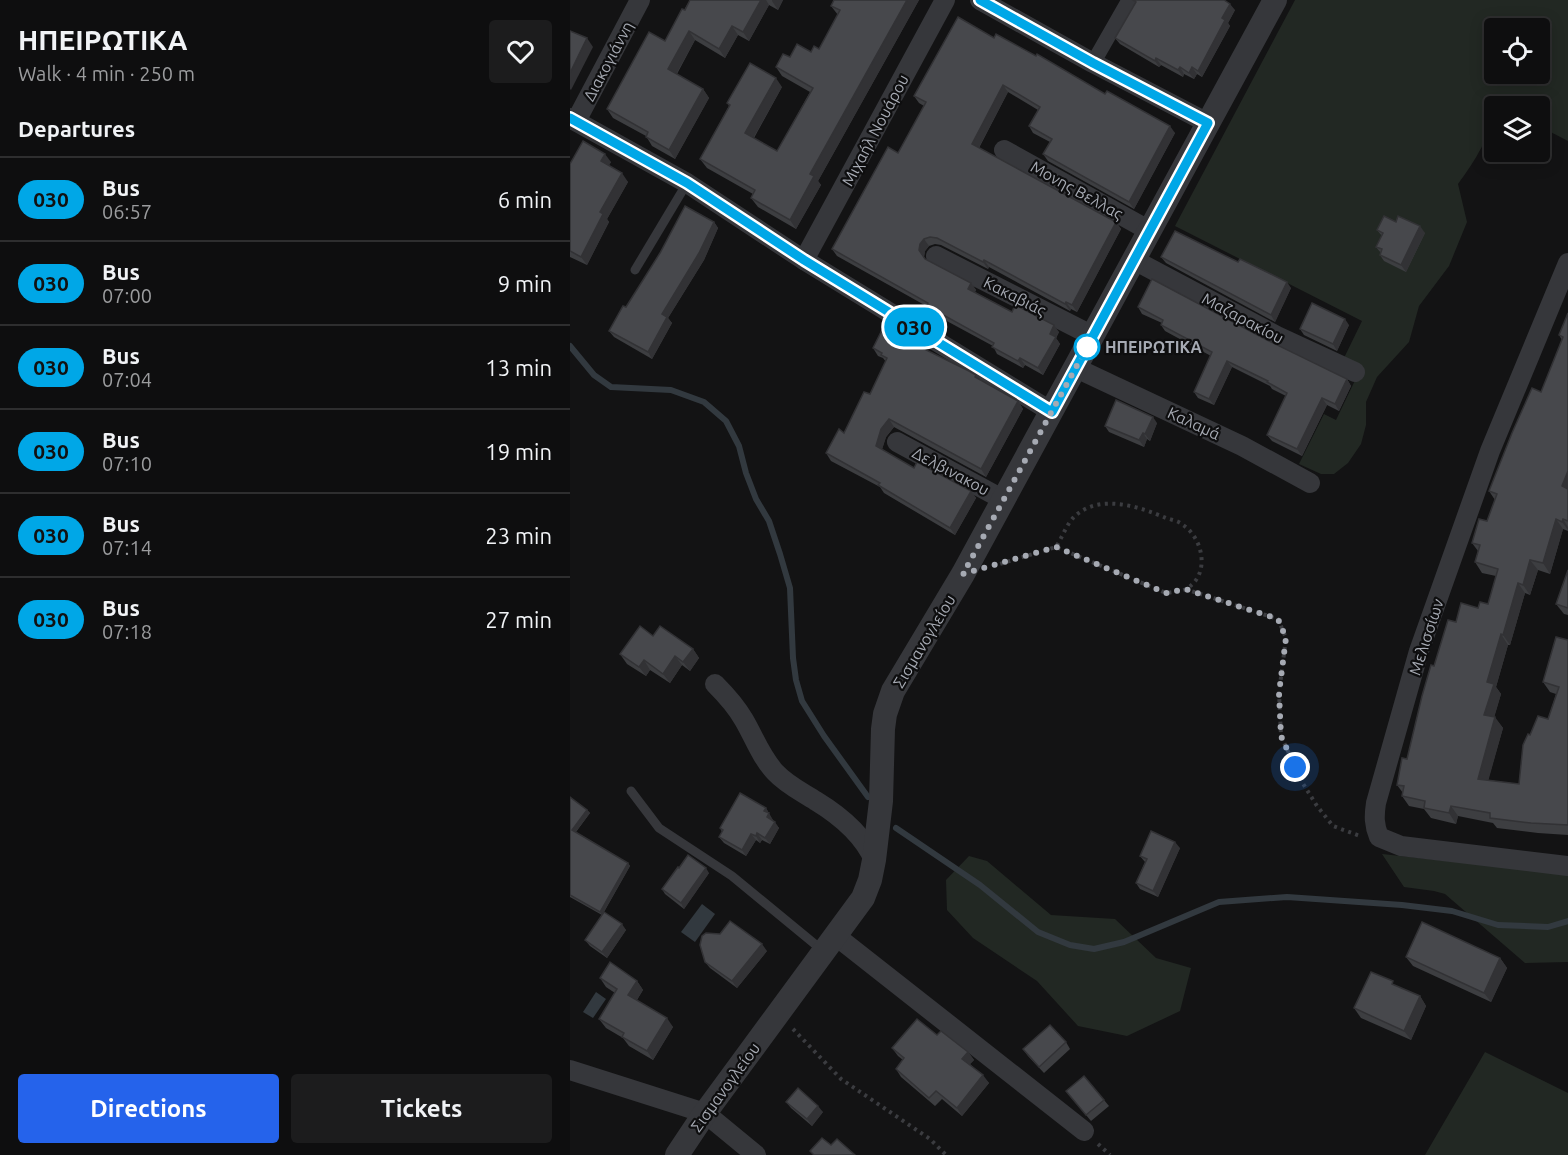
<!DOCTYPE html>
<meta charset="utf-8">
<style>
body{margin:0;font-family:Ubuntu,sans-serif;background:#1c1c1d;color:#f1f3f6;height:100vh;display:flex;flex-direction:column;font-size:22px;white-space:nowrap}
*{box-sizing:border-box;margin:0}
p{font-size:20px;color:#9b9c9e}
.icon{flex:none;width:33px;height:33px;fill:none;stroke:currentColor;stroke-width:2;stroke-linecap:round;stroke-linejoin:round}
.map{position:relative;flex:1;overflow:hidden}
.drawer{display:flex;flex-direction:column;background:#0e0e0f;width:570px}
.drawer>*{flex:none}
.badge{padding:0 12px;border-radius:20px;font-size:21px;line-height:39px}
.fabs{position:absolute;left:914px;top:18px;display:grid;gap:12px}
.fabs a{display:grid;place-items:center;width:66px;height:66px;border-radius:6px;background:#0e0e0f;box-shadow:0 3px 15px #0003,0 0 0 2px #2e2e2f;font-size:30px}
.you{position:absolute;width:30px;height:30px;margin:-15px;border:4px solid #fff;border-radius:50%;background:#1a73e8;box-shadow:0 0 0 9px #1a73e833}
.map>.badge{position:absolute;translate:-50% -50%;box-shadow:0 0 0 3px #fff}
h2{padding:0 18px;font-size:22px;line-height:54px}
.round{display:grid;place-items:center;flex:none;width:63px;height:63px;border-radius:6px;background:#1c1c1d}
.overview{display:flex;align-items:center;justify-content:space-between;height:102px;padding:0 18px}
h1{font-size:28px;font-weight:700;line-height:45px}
.action{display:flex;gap:12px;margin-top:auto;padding:12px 18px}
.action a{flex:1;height:69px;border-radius:6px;background:#2563eb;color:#fff;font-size:24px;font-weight:700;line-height:69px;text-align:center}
.action a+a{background:#1c1c1d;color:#f1f3f6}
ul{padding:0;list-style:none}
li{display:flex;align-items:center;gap:18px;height:84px;padding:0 18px;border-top:2px solid #2e2e2f}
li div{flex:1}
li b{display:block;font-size:22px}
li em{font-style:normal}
li .badge{min-width:66px;font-weight:700;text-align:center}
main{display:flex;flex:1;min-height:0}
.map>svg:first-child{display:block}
</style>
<main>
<section class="drawer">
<div class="overview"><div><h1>ΗΠΕΙΡΩΤΙΚΑ</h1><p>Walk · 4 min · 250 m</p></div><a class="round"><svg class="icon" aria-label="heart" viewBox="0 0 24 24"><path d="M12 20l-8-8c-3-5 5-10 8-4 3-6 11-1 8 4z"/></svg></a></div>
<h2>Departures</h2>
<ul>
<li><span class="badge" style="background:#00a7e7;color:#111">030</span><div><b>Bus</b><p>06:57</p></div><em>6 min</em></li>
<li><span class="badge" style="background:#00a7e7;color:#111">030</span><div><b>Bus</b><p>07:00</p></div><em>9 min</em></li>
<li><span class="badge" style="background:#00a7e7;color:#111">030</span><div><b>Bus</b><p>07:04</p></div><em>13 min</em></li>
<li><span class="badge" style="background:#00a7e7;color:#111">030</span><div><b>Bus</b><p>07:10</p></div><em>19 min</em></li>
<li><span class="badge" style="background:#00a7e7;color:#111">030</span><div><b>Bus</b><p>07:14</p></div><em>23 min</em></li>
<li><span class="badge" style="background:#00a7e7;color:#111">030</span><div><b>Bus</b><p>07:18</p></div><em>27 min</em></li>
</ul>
<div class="action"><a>Directions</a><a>Tickets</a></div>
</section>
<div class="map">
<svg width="998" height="1155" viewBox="0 0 998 1155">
<rect width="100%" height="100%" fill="#131314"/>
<g fill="#222823" fill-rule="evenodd">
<path d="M725 0H998V141L969 126V106H933L929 104 928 106H924C924 132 903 164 888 184L897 222 879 266 849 306 839 342 807 377 796 402V425L791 444 778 463 764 474H751L729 464 754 414 766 420 790 370 773 360 792 321 605 226ZM924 28H969V74H924Z"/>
<polygon points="812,854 998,874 998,962 955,963 875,894 864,891 834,887"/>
<polygon points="399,856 417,861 481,915 545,919 586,958 621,968 610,1011 557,1036 508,1026 467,981 403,938 377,910 376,880"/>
<polygon points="915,1052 998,1093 998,1155 855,1155"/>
</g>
<g fill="#32393f">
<polygon points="132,904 145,914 125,942 111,932"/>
<polygon points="26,992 36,999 23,1018 13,1012"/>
</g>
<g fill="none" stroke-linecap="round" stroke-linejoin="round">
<g stroke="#32393f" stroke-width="6">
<polyline points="0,346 24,375 41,387 101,390 134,402 156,421 169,446 176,473 186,499 199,521 210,554 220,588 223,658 226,680 232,701 254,736 298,797"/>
<polyline points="326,828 410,885 468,932 500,945 524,949 554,942 649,902 717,897 832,905 882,911 928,925 978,927 998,921"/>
</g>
<g stroke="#3b3c40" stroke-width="4" stroke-dasharray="3 4.5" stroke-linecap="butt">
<path d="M423 566 486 547 596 593C602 592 609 592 614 590 641 577 634 539 613 525 609 521 602 520 596 518 570 507 530 493 505 516 497 523 492 538 486 547"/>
<polyline points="615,589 708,619 716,638 709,693 711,736 732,782 747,806 763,826 790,836"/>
<polyline points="223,1029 271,1079 360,1139 376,1155"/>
<polyline points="528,1144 540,1155"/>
</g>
<g stroke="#36373b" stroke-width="9">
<polyline points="65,270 117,183"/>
<polyline points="61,791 89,828 162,876 252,950"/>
</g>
<polyline stroke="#36373b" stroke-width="15" points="523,63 559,0"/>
<g stroke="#36373b" stroke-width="20">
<polyline points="410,0 523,63 638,123"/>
<polyline points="0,118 117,183 234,260 482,412"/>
<polyline points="6,121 70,0"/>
<polyline points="434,150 580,231"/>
<polyline points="366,256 523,336"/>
<polyline points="234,260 375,0"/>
<polyline points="564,260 707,336 785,372"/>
<path d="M998 263 920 451 849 651 806 803C804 816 804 825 809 837L831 846 998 866"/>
<polyline points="506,368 672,446 740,483"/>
<polyline points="327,442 434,500"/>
<path d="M145 684C156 695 166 706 174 720 184 737 191 757 205 772 217 785 232 792 246 801 269 815 293 835 304 860"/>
<polyline points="266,936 514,1131"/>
<polyline points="0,1070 135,1113 186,1155"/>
</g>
<polyline stroke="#36373b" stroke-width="24" points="107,1155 135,1113 293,898 300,880 304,860 311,801 313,729 315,714 323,691 393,574 705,0"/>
</g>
<g fill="#3d3e41">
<polygon points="120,0 213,0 208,10 199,5 179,41 168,35 155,58 125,40 107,74 133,89 139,98 105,159 82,146 76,136 43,118 37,109 95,41"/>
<polygon points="349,0 248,181 251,185 226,229 188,207 181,198 183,194 137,168 130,159 159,106 157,103 212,87 184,138 207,151 240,92 212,76 206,67 220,57 241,52 249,49 268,15 261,6"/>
<polygon points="563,0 665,10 658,23 660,26 632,77 627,74 624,79 614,74 613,77 591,65 589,67 550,44 545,38 565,3"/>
<polygon points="424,38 466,56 605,133 564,209 478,161 473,154 480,142 463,133 459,126 468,110 438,92 409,148 546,222 551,229 507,312 501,309 500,311 419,267 418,269 371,245 365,244 359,246 355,251 354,257 356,260 401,283 406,290 405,292 442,312 489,332 486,338 490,344 473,375 455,365 453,368 427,354 423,346 362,313 358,307 267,256 262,249 328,153 354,106 349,103 344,96"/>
<polygon points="41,162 39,165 58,182 37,219 39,222 17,265 0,257 0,164"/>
<polygon points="144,222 148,228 134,260 98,318 102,323 82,359 44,337 39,331 56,307"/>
<polygon points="826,222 855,233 836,272 814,261 810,255 811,253 806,247 812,236 807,230"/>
<polygon points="591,257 668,262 721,288 705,322 596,263"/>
<polygon points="568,307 697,340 777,379 781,386 769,411 757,405 732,456 702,441 697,435 716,396 702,389 700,386 662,367 644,405 628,398 624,392 641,356 595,331 591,325 592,323 572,314"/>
<polygon points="998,313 998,531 993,529 980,574 968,570 960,595 955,593 940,645 938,645 926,687 931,694 924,717 933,728 918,780 949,784 960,735 978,719 986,694 980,692 973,682 998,640 998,835 968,833 927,828 923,823 888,816 886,824 861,818 854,809 839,806 832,796 833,793 827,785 837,759 864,666 886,622 908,608 918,604 926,576 912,573 905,562 908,551 902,543 917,521 925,500 919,491 971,392 992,340 989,335"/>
<polygon points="779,325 767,351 734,335 730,329"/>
<polygon points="303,348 356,350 448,401 453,409 416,477 324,427 316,437 312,449 344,468 401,491 406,498 385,535 314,493 310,487 261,461 256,453 274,433 300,394 316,362 313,358 308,356"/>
<polygon points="587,423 580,441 577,439 574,447 539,432 535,426"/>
<polygon points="998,570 998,615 994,614 986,604"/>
<polygon points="83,636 123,649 129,658 120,671 112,665 100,683 80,670 76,676 57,664 50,654"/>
<polygon points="0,797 17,810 20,813 6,832 58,863 60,866 34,912 56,930 37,958 20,946 15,940 32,915 0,897"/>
<polygon points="196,808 203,821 209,828 200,844 192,840 190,843 186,840 176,856 154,843 149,837 152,832 150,828"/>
<polygon points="610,848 588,897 570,889 566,883 575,862 570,856"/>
<polygon points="109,868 139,873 114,909 95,894 92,889"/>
<polygon points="197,951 167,988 140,968 135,962"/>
<polygon points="836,957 930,958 937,968 921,1002 843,966"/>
<polygon points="30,978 67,981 73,990 67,1000 103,1027 83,1060 59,1046 53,1038 36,1028 29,1019 45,993 36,987"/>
<polygon points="850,996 856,1006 841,1040 791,1018 784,1008"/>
<polygon points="367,1035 398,1052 404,1060 400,1064 419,1083 392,1116 372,1099 365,1106 331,1077 326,1069 333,1060 328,1056 322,1048"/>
<polygon points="496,1042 500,1049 474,1073 458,1056 453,1049"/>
<polygon points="496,1091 534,1100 539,1106 521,1121"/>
<polygon points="216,1102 253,1112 242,1126 221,1108"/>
</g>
<g fill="#323235">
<polygon points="191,0 196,0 199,5 179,41 173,32"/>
<polygon points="202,0 213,0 208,10 202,1"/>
<polygon points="337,0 349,0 248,181 251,185 226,229 220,220 240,174"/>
<polygon points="660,4 665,10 658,23 660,26 632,77 628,71 652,18"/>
<polygon points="162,26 168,35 155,58 149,49"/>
<polygon points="119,31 125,40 104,78 98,69"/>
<polygon points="17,38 23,47 1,90 0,89 0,73"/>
<polygon points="586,58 591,65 589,67 585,61"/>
<polygon points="610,67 614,74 613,77 608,70"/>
<polygon points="622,67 627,74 624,79 619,73"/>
<polygon points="206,78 212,87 181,142 175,133"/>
<polygon points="433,85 438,92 407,151 402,144"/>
<polygon points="133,89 139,98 105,159 99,150"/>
<polygon points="600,126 605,133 564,209 559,202"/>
<polygon points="35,154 41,162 37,169 31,161"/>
<polygon points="52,173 58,182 37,219 39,222 17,265 11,257 30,212"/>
<polygon points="144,222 148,228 134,260 98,318 102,323 82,359 78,352 92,314"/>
<polygon points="546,222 551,229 507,312 502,305"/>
<polygon points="850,226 855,233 836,272 831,265"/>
<polygon points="354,239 359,246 355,251 354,257 349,250 350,244"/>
<polygon points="414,260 419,267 418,269 413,262"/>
<polygon points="717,282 721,288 705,322 701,315"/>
<polygon points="401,283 406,290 403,296 398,289"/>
<polygon points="496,302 501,309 500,311 495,304"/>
<polygon points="775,319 779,325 767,351 763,344"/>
<polygon points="484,325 489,332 486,338 490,344 473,375 468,368 480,334"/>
<polygon points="450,358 455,365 453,368 448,361"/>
<polygon points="657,361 662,367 644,405 639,399"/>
<polygon points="777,379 781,386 769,411 765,404"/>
<polygon points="752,398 757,405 732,456 727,449"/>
<polygon points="448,401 453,409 416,477 411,469"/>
<polygon points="583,417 587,423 580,441 575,434"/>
<polygon points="319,419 324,427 316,437 311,453 306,446 311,429"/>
<polygon points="573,433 577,439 574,447 569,440"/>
<polygon points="998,471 998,495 992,486"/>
<polygon points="401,491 406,498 385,535 380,528"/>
<polygon points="986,519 993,529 980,574 973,563"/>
<polygon points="993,519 998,527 998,530 992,522"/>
<polygon points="960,560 968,570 960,595 953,585"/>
<polygon points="948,583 955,593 940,645 933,635"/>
<polygon points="931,634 938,645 926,687 931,694 922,725 914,715 917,682"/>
<polygon points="123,649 129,658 120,671 113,662"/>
<polygon points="105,656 112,665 100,683 93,674"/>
<polygon points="74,660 80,670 76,676 69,667"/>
<polygon points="925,717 933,728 916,789 908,779"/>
<polygon points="881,806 888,816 886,824 879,813"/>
<polygon points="196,808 203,820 201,823 197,817 194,811"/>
<polygon points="17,810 20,813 4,834 2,830"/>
<polygon points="205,822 209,828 200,844 195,838"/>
<polygon points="187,833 192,840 190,843 186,836"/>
<polygon points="181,834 186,840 176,856 172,850"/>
<polygon points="605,842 610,848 588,897 583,891"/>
<polygon points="58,863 60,866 32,915 30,912"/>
<polygon points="136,868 139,873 114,909 111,903"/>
<polygon points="52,924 56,930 37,958 32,952"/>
<polygon points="192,944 197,951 167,988 162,981"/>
<polygon points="930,958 937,968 921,1002 914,993"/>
<polygon points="67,981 73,990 64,1004 58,995"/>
<polygon points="850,996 856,1006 841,1040 834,1031"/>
<polygon points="97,1018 103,1027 83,1060 77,1051"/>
<polygon points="398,1052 404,1060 398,1066 392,1059"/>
<polygon points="413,1075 419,1083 392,1116 387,1108"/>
<polygon points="248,1106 253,1112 242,1126 237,1119"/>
</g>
<g fill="#47484c" stroke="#323235" stroke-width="1.5">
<polygon points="120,0 191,0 173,32 162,26 149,49 119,31 98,69 133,89 99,150 76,137 78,132 37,109 79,32 95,41 112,9 115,10"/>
<polygon points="264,0 337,0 240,174 244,176 220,220 181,198 185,190 130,159 160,105 157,103 180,63 206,78 175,133 207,151 243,88 206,67 213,54 220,57 227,44 241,52 244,46 249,49 270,10 261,6"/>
<polygon points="563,0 654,0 660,4 652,18 655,20 628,71 622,67 619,73 610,67 608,70 586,58 585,61 545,38 566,2"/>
<polygon points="388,17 424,38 426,34 466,56 467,54 535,94 537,91 600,126 559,202 473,154 482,139 459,126 470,107 433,85 402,144 546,222 502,305 496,302 495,304 414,260 413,262 367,238 360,237 354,239 350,244 349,250 355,259 401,283 398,289 442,312 445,305 484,325 480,334 486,337 468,368 450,358 448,361 422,347 424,343 357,306 358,303 262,249 318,147 328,153 356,102 344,96"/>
<polygon points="0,31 17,38 0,73"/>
<polygon points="13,141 35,154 31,161 52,173 30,212 33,214 11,257 0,251 0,164"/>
<polygon points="115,206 144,222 129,253 92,314 97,317 78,352 39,331 53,306 56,307 90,253"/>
<polygon points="814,216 826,222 828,216 850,226 831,265 810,255 812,249 806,247 813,233 807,230"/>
<polygon points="605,231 668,262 670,259 717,282 701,315 591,257"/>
<polygon points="582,279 697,340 777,379 765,404 752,398 727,449 697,435 717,393 697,382 698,381 657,361 639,399 624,392 642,352 591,325 593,320 568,307"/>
<polygon points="742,303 775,319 763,344 730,329"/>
<polygon points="998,313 998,471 992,486 998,489 998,521 993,519 992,522 986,519 973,563 960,560 953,585 948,583 933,635 931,634 917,682 924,684 914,715 925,717 908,779 949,784 953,745 958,734 960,735 968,716 978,719 989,687 973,682 986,637 998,640 998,825 961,823 920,818 920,813 881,806 879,813 854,808 855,801 832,796 834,786 827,785 832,758 837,759 852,696 861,665 864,666 878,620 886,622 891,603 908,608 910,602 918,604 928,569 905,562 910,545 902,543 909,519 917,521 927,494 919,491 942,433 962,388 971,392 993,337 989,335"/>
<polygon points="313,328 353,346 352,348 399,371 406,375 405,377 448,401 411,469 319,419 311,429 306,446 344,468 347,462 401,491 380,528 308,485 310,483 256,453 269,429 274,433 294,392 300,394 317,358 311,355 312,353 303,348"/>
<polygon points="546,400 583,417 575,434 573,433 569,440 535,426"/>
<polygon points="998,570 998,608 986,604"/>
<polygon points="70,626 83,636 90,626 123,649 113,662 105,656 93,674 74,660 69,667 50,654"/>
<polygon points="170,793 196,808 194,811 199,813 197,817 205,822 195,838 187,833 186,836 181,834 172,850 149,837 153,830 150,828"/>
<polygon points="0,797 17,810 2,830 58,863 30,912 0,895"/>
<polygon points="581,831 605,842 583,891 566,883 577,859 570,856"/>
<polygon points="118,855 136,868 111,903 92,889 108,867 109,868"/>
<polygon points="34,912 52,924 32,952 15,940"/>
<polygon points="160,921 192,944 162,981 135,962 130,945 132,936 136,933 150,934"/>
<polygon points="852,922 930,958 914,993 836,957"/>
<polygon points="40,962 67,981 58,995 97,1018 77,1051 52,1037 54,1033 29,1019 47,989 30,978"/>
<polygon points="801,972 823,981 822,984 850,996 834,1031 784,1008"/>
<polygon points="347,1019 367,1035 371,1031 398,1052 392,1059 413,1075 387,1108 366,1091 359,1098 326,1069 334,1058 322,1048"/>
<polygon points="480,1025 496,1042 469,1067 453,1049"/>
<polygon points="514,1076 534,1100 516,1115 496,1091"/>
<polygon points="228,1088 248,1106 237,1119 216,1102"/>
<polygon points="252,1138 261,1145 267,1139 285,1155 244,1155 240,1151"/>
</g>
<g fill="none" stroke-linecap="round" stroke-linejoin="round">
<g stroke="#fff" stroke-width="14">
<polyline id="line" points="0,118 117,183 234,260 482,412 638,123 523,63 410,0"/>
</g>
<use href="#line" stroke="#00a7e7" stroke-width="9"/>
<polyline stroke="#a6aab3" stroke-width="6" stroke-dasharray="0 10.8" points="517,347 393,574 486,547 596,593 615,589 708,619 716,638 709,693 711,736 725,767"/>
</g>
<circle fill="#fff" stroke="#00a7e7" stroke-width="3" cx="517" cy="347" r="12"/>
<g text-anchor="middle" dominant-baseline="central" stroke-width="4.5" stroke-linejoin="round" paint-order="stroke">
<g font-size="16" fill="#a6aab3" stroke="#0e0e0f">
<text transform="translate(38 61) rotate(-62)">Διακογιάννη</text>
<text transform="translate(305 130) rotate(-62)">Μιχαήλ Νουάρου</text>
<text transform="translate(507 190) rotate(29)">Μονης Βελλας</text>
<text transform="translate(445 296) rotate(27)">Κακαβιάς</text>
<text transform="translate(673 318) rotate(28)">Μαζαρακίου</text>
<text transform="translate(624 423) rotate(25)">Καλαμά</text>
<text transform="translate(381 471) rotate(28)">Δελβινακου</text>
<text transform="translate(856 637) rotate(-72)">Μελισσίων</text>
<text transform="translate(354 641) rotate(-59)">Σισμανογλείου</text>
<text transform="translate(155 1087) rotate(-54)">Σισμανογλείου</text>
</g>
<g font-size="16" font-weight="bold" fill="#a6aab3" stroke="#0e0e0f" text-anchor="start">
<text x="535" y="347">ΗΠΕΙΡΩΤΙΚΑ</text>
</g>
</g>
</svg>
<div class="fabs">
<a><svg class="icon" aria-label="locate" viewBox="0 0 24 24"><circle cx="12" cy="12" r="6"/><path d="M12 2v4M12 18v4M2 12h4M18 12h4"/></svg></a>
<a><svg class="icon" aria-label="layers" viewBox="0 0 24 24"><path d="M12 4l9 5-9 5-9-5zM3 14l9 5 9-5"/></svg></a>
</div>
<div class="you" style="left:725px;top:767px"></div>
<b class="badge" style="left:344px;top:327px;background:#00a7e7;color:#111">030</b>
</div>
</main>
